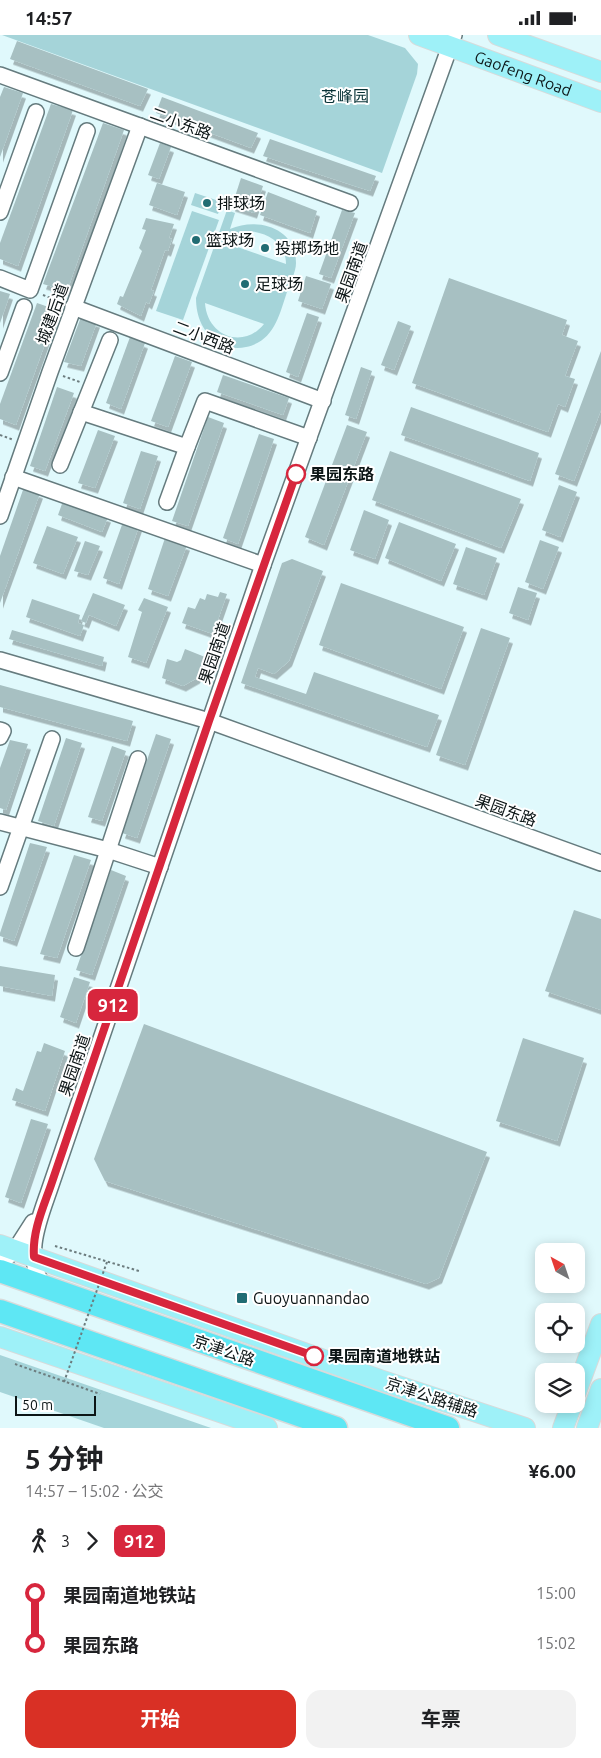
<!DOCTYPE html>
<html lang="zh">
<meta charset="utf-8">
<style>
body{margin:0;font-family:Ubuntu,"Noto Sans SC",sans-serif;background:#f2f2f2;color:#202124;height:100vh;display:flex;flex-direction:column;font-size:19px;white-space:nowrap}
*{box-sizing:border-box;margin:0}
p{font-size:16px;color:#757577}
.icon{flex:none;width:28px;height:28px;fill:none;stroke:currentColor;stroke-width:2;stroke-linecap:round;stroke-linejoin:round}
.map{position:relative;height:1393px;overflow:hidden}
.drawer{display:flex;flex-direction:column;background:#fff;flex:1}
.drawer>*{flex:none}
.badge{padding:0 10px;border-radius:8px;font-size:18px;line-height:32px}
.needle{width:32px;rotate:320deg}
.tools{position:absolute;left:535px;top:1208px;display:grid;gap:10px}
.tools a{display:grid;place-items:center;width:50px;height:50px;border-radius:10px;background:#fff;box-shadow:0 2px 12px #0003;font-size:25px}
.scale{position:absolute;left:15px;bottom:12px;width:81px;box-sizing:border-box;padding-left:5px;border:2px solid #0c1516;border-top:0;font-size:14px;line-height:18px;white-space:nowrap;color:#0c1516;-webkit-text-stroke:4px #fff;paint-order:stroke}
.map>.badge{position:absolute;translate:-50% -50%;box-shadow:0 0 0 2px #fff}
.legs{display:flex;align-items:center;gap:8px;height:55px;padding:0 25px;font-size:16px}
.legs p{margin-inline-start:auto}
.summary{display:flex;align-items:center;justify-content:space-between;height:85px;padding:0 25px}
h1{font-size:28px;font-weight:700;line-height:38px}
.button{display:flex;gap:10px;margin-top:auto;padding:10px 25px}
.button a{flex:1;height:58px;border-radius:15px;background:#d93025;color:#fff;font-size:20px;font-weight:700;line-height:58px;text-align:center}
.button a+a{background:#f2f2f2;color:#202124}
ul{padding:0 25px;list-style:none}
li{display:flex;align-items:center;gap:18px;height:50px;font-size:19px}
li i{display:grid;place-items:center;width:8px;height:100%;margin:0 6px;background:currentColor}
li i::after{content:'';width:12px;height:12px;margin:-6px;border:4px solid;border-radius:50%;background:#fff}
li p{margin-inline-start:auto}
li:first-child i{background:linear-gradient(#0000 50%,currentColor 0)}
li:last-child i{background:linear-gradient(currentColor 50%,#0000 0)}
.status{display:flex;justify-content:space-between;align-items:center;height:35px;padding:0 25px;background:#fff;direction:ltr}
.status svg{height:14px;fill:currentColor}
.map>svg:first-child{display:block}
</style>
<div class="status"><b>14:57</b><svg viewBox="0 0 49 12"><path d="M0 12V9h3v3zM5 12V6h3v6zM10 12V3h3v9zM15 12V0h3v12zM26 1h20v11H26zM47 4h2v5h-2z"/></svg></div>
<div class="map">
<svg width="601" height="1393" viewBox="0 0 601 1393">
<defs>
<filter id="shadow"><feDropShadow dx="3" dy="5.5" stdDeviation="0" flood-color="#0004"/></filter>
</defs>
<rect width="100%" height="100%" fill="#e0f9fc"/>
<g fill="#a5d4d9" fill-rule="evenodd">
<polygon points="2,0 368,0 405,13 418,29 417,39 382,138"/>
<polygon points="195,158 222,167 218,179 191,170"/>
<path d="M227 175 235 178 230 194C258 182 296 193 296 228 296 237 290 248 287 257 279 281 274 306 246 312 237 314 228 313 220 308 203 299 196 282 196 263ZM245 196C265 196 286 207 286 229L226 208 233 202ZM205 268 264 289C243 315 207 301 205 268Z"/>
<polygon points="192,176 219,185 183,285 156,276"/>
<polygon points="0,1320 211,1393 104,1393 0,1357"/>
</g>
<g fill="#a7c0c2" filter="url(#shadow)">
<polygon points="17,6 148,54 140,71 10,24"/>
<polygon points="4,52 23,58 0,122 0,62"/>
<polygon points="162,62 258,98 251,113 156,78"/>
<polygon points="51,69 73,75 18,231 0,224 0,208"/>
<polygon points="103,88 124,95 67,256 43,249"/>
<polygon points="270,104 376,141 370,156 263,121"/>
<polygon points="160,108 171,112 159,144 148,140"/>
<polygon points="241,143 263,151 254,178 232,171"/>
<polygon points="157,148 185,157 177,180 149,170"/>
<polygon points="268,157 317,176 310,198 260,180"/>
<polygon points="342,175 355,178 331,243 319,239"/>
<polygon points="146,183 174,189 169,203 172,204 168,216 165,215 151,255 154,256 149,269 146,267 141,281 117,269 120,261 123,262 142,216 139,213 146,195 142,194"/>
<polygon points="306,241 331,249 322,274 298,266"/>
<polygon points="449,243 567,285 562,300 578,306 565,341 575,344 565,372 558,369 548,397 412,348"/>
<polygon points="0,256 10,259 0,288"/>
<polygon points="37,268 57,275 16,390 0,384 0,369"/>
<polygon points="307,278 319,282 298,342 286,337"/>
<polygon points="81,282 97,287 81,331 64,327"/>
<polygon points="398,286 411,291 394,335 381,330"/>
<polygon points="130,302 145,308 121,374 106,368"/>
<polygon points="601,316 601,375 574,446 555,439"/>
<polygon points="175,321 192,327 168,392 151,386"/>
<polygon points="361,332 372,336 356,384 345,380"/>
<polygon points="223,340 289,363 283,380 217,357"/>
<polygon points="57,352 74,358 45,436 30,431"/>
<polygon points="411,372 539,418 530,446 401,400"/>
<polygon points="208,382 224,388 188,491 172,486"/>
<polygon points="347,390 367,397 324,510 305,502"/>
<polygon points="98,395 115,401 95,453 78,448"/>
<polygon points="259,399 274,404 238,509 223,503"/>
<polygon points="141,416 158,421 140,474 123,468"/>
<polygon points="390,416 521,464 501,513 372,465"/>
<polygon points="559,450 577,457 560,502 542,495"/>
<polygon points="24,452 40,458 0,568 0,521"/>
<polygon points="63,466 108,482 102,497 58,480"/>
<polygon points="364,475 389,485 375,524 350,515"/>
<polygon points="123,487 139,491 119,549 103,543"/>
<polygon points="399,487 456,509 441,546 385,523"/>
<polygon points="47,491 78,502 63,539 33,528"/>
<polygon points="165,503 187,510 168,561 148,554"/>
<polygon points="540,505 559,512 543,554 525,547"/>
<polygon points="85,506 100,511 88,540 74,536"/>
<polygon points="466,512 497,523 484,560 453,549"/>
<polygon points="292,524 323,536 289,626 274,639 258,633 255,642 306,659 314,637 439,680 427,712 241,648 282,528"/>
<polygon points="341,548 464,592 441,654 319,610"/>
<polygon points="518,552 537,558 528,585 509,578"/>
<polygon points="220,557 227,559 213,599 182,588 188,572 195,574 200,563 205,565 207,559 218,562"/>
<polygon points="93,558 125,570 116,591 89,580 86,588 81,586"/>
<polygon points="144,563 168,572 146,628 128,622 142,577 138,575"/>
<polygon points="32,564 80,580 78,588 84,590 80,601 26,582"/>
<polygon points="481,593 510,603 465,730 436,720"/>
<polygon points="12,595 104,622 102,631 9,604"/>
<polygon points="185,614 205,622 197,643 183,651 162,643 167,624 177,627 181,625"/>
<polygon points="0,650 133,686 127,706 0,672"/>
<polygon points="156,699 171,704 137,803 122,798"/>
<polygon points="66,703 82,708 54,791 38,786"/>
<polygon points="10,705 28,709 6,775 0,773 0,733"/>
<polygon points="112,711 126,716 102,786 88,782"/>
<polygon points="30,808 47,812 14,906 0,901 0,898"/>
<polygon points="74,820 91,825 57,923 40,919"/>
<polygon points="111,835 126,841 92,940 76,935"/>
<polygon points="574,875 601,884 601,975 545,956"/>
<polygon points="0,931 55,940 52,961 0,951"/>
<polygon points="74,942 90,947 76,988 60,982"/>
<polygon points="144,989 487,1117 439,1243 426,1249 105,1146 94,1124"/>
<polygon points="523,1003 584,1023 557,1106 496,1086"/>
<polygon points="44,1008 65,1016 45,1076 12,1065 16,1053 23,1056 37,1016 41,1017"/>
<polygon points="31,1084 48,1089 21,1168 5,1162"/>
</g>
<g fill="none" stroke-linecap="round" stroke-linejoin="round">
<g stroke="#657b7e" stroke-width="18">
<g id="minor">
<polyline points="0,40 350,168"/>
<polyline points="0,177 36,77"/>
<polyline points="0,243 30,255 87,96"/>
<polyline points="73,272 323,366"/>
<polyline points="0,338 24,272"/>
<polyline points="81,377 187,412 205,366 309,403"/>
<polyline points="60,430 110,305"/>
<polyline points="13,442 263,530"/>
<polyline points="167,467 187,412"/>
<polyline points="0,481 50,337 140,91"/>
<polyline points="0,625 209,686 601,828"/>
<polyline points="0,695 3,696 0,702"/>
<polyline points="0,787 108,815 160,832"/>
<polyline points="0,852 52,704"/>
<polyline points="76,913 138,724"/>
<polyline points="0,1229 15,1215 33,1187"/>
<path d="M44 1252C22 1220 40 1183 51 1150L264 527 454 0"/>
</g>
</g>
<g stroke="#d8dada" stroke-width="22">
<g id="major">
<path id="s1" d="M419 0 601 67"/>
<polyline points="498,0 601,37"/>
<polyline points="0,1210 380,1345 525,1393"/>
<polyline points="0,1302 267,1393"/>
<polyline points="576,1357 601,1289"/>
<polyline points="563,1393 572,1369"/>
<polyline points="587,1393 601,1354"/>
</g>
</g>
<g stroke="#d8dada" stroke-width="25">
<g id="highway">
<polyline points="0,1236 448,1393"/>
<polyline points="0,1276 336,1393"/>
</g>
</g>
<g stroke="#6c7c7e" stroke-width="2" stroke-dasharray="2.5 2.5" stroke-linecap="butt">
<polyline points="43,260 61,267"/>
<polyline points="63,341 80,347"/>
<polyline points="0,400 14,405"/>
<polyline points="55,1211 139,1236"/>
<polyline points="15,1329 100,1359"/>
</g>
<use href="#minor" stroke="#fff" stroke-width="15"/>
<use href="#major" stroke="#9ef1f8" stroke-width="20"/>
<use href="#highway" stroke="#5ee7f4" stroke-width="22"/>
<polyline stroke="#6c7c7e" stroke-width="2" stroke-dasharray="2.5 2.5" stroke-linecap="butt" points="64,1347 107,1227"/>
</g>
<g fill="none" stroke-linecap="round" stroke-linejoin="round">
<g stroke="#fff" stroke-width="11">
<path id="line-1" d="M296 439 209 686 51 1150C43 1173 32 1197 34 1222L314 1321"/>
</g>
<use href="#line-1" stroke="#d7263d" stroke-width="8"/>
</g>
<g fill="#216c73" stroke="#fff" stroke-width="2">
<circle cx="207" cy="168" r="5"/>
<circle cx="196" cy="205" r="5"/>
<circle cx="265" cy="213" r="5"/>
<circle cx="245" cy="249" r="5"/>
<rect x="236" y="1257" width="12" height="12" rx="2.5"/>
</g>
<g fill="#fff" stroke="#d7263d" stroke-width="2.5">
<circle cx="296" cy="439" r="9"/>
<circle cx="314" cy="1321" r="9"/>
</g>
<g text-anchor="middle" dominant-baseline="central" stroke-width="4" stroke-linejoin="round" paint-order="stroke">
<g font-size="16" fill="#0c1516" stroke="#fff">
<text stroke="none"><textPath href="#s1" startOffset="111">Gaofeng Road</textPath></text>
<text transform="translate(181 88) rotate(20)">二小东路</text>
<text transform="translate(351 237) rotate(-70)">果园南道</text>
<text transform="translate(52 279) rotate(-70)">城建后道</text>
<text transform="translate(204 302) rotate(21)">二小西路</text>
<text transform="translate(214 618) rotate(-71)">果园南道</text>
<text transform="translate(506 775) rotate(20)">果园东路</text>
<text transform="translate(74 1030) rotate(-71)">果园南道</text>
<text transform="translate(224 1315) rotate(19)">京津公路</text>
<text transform="translate(432 1362) rotate(18)">京津公路辅路</text>
</g>
<g font-size="16" fill="#073135" stroke="#fff">
<text x="345" y="61">苍峰园</text>
</g>
<g font-size="16" fill="#0c1516" stroke="#fff" text-anchor="start">
<text x="217" y="168">排球场</text>
<text x="206" y="205">篮球场</text>
<text x="275" y="213">投掷场地</text>
<text x="255" y="249">足球场</text>
<text x="253" y="1263">Guoyuannandao</text>
</g>
<g font-size="16" font-weight="bold" fill="#0c1516" stroke="#fff" text-anchor="start">
<text x="310" y="439">果园东路</text>
<text x="328" y="1321">果园南道地铁站</text>
</g>
</g>
</svg>
<div class="tools">
<a><svg class="needle" viewBox="-14 -14 28 28"><path d="M0-13l5 13h-10z" fill="#e53935"/><path d="M0 13l5-13h-10z" fill="#757577"/></svg></a>
<a><svg class="icon" aria-label="locate" viewBox="0 0 24 24"><circle cx="12" cy="12" r="6"/><path d="M12 2v4M12 18v4M2 12h4M18 12h4"/></svg></a>
<a><svg class="icon" aria-label="layers" viewBox="0 0 24 24"><path d="M12 4l9 5-9 5-9-5zM3 14l9 5 9-5"/></svg></a>
</div>
<div class="scale">50 m</div>
<b class="badge" style="left:113px;top:970px;background:#d7263d;color:#fff">912</b>
</div>
<section class="drawer">
<div class="summary"><div><h1>5 分钟</h1><p>14:57 – 15:02 · 公交</p></div><b>¥6.00</b></div>
<div class="legs"><svg class="icon" aria-label="walk" viewBox="0 0 24 24"><circle cx="13" cy="4" r="2"/><path d="M13 8l-2 6 4 7M11 14l-3 7M7 12l3-4h3l4 4"/></svg>3<svg class="icon" aria-label="forward" viewBox="0 0 24 24"><path d="M9 5l7 7-7 7"/></svg><b class="badge" style="background:#d7263d;color:#fff">912</b></div>
<ul>
<li><i style="color:#d7263d"></i><b>果园南道地铁站</b><p>15:00</p></li>
<li><i style="color:#d7263d"></i><b>果园东路</b><p>15:02</p></li>
</ul>
<div class="button"><a>开始</a><a>车票</a></div>
</section>
